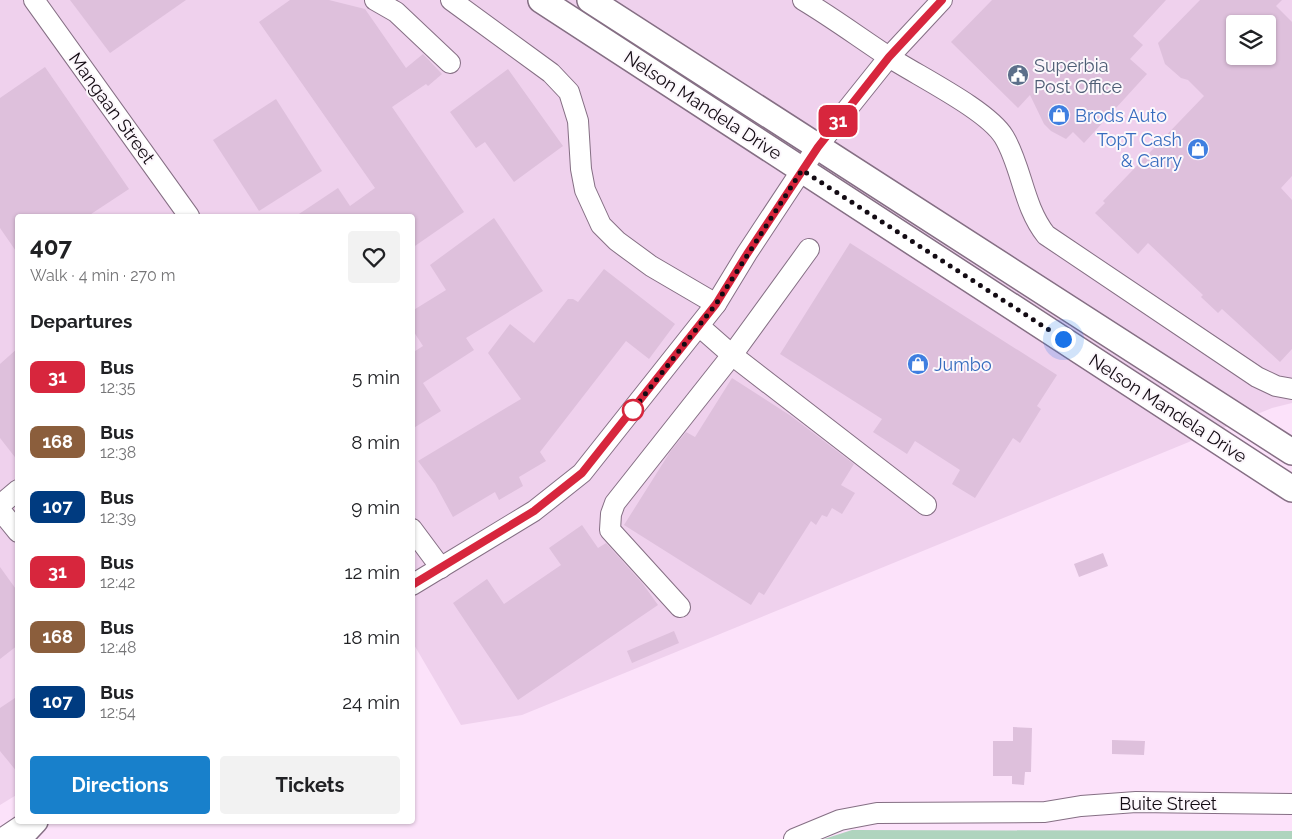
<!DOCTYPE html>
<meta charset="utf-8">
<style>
body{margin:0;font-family:Raleway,sans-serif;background:#f2f2f2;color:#202124;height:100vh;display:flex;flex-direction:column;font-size:19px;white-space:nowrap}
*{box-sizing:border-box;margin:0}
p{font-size:16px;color:#757577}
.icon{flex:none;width:28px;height:28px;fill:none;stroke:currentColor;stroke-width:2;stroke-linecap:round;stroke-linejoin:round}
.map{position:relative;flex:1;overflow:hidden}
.sheet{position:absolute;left:15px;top:214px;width:400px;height:610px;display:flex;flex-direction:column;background:#fff;border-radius:5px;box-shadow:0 1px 4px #0004}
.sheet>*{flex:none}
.badge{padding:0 10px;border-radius:8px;font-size:18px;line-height:32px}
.tools{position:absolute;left:1226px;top:15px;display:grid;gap:10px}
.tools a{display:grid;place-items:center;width:50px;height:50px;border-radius:5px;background:#fff;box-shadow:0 1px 4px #0004;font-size:25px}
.you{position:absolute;width:25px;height:25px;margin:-12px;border:4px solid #fff;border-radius:50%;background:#1a73e8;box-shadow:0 0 0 8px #1a73e833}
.map>.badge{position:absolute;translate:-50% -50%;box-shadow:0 0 0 2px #fff}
h2{padding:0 15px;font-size:19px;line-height:45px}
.round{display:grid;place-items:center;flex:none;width:52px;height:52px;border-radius:5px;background:#f2f2f2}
.headline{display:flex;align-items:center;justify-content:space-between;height:85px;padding:0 15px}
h1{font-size:24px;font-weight:700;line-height:38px}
.button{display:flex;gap:10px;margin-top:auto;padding:10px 15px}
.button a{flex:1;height:58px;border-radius:5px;background:#1880cb;color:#fff;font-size:20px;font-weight:700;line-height:58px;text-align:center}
.button a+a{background:#f2f2f2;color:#202124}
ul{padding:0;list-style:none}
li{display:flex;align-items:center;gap:15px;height:65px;padding:0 15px}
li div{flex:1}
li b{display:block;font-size:19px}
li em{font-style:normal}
li .badge{min-width:55px;font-weight:700;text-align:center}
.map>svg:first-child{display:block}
</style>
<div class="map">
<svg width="1292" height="839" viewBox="0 0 1292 839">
<rect width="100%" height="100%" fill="#fce2fa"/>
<path fill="#efd1ed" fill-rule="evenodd" d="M0 0H1292V403L1272 408 522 715 461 725 413 643 412 216H18V794L0 805ZM1235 24H1268V56H1235Z"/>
<polygon fill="#afd4be" points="852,830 1292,831 1292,839 824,839"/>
<g fill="#dec0dc" fill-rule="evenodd">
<polygon points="70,0 186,0 110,53"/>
<polygon points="290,0 329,0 365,9 406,68 423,54 442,74 428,86 426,84 392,107 464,212 412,248 412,216 296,216 338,188 350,206 375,188 259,22"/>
<polygon points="992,0 1166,0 1133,36 1143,45 1130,59 1147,74 1084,143 1073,132 1066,139 1051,131 1044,124 1030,95 1018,108 951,42"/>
<path d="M1200 0H1282L1276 6 1292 22V176L1281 188 1292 200V349L1280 362 1222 309 1218 313 1201 297 1203 295 1148 243 1138 254 1095 213 1105 203 1103 201 1204 96 1188 80 1181 78 1165 64 1158 43ZM1235 24H1268V56H1235Z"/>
<polygon points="45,67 129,189 88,216 18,216 18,254 0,228 0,98"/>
<polygon points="508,69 563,146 514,182 485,142 476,148 450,112"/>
<polygon points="276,99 322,171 259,211 213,140"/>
<polygon points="494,218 543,291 466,338 474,350 423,383 441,411 412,429 412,353 423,346 412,329 412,311 446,290 430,265"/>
<polygon points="850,243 1057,375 1037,406 1041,409 1020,443 1013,438 975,498 952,484 960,470 915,441 907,454 873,432 882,419 780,354"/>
<polygon points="604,269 675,324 649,359 626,341 540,452 546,461 519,477 523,486 499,500 495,492 453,517 435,484 418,461 521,399 488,353 510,324 534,343 568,299 573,299 578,302"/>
<polygon points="18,348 18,461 0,438 0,364"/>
<polygon points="732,378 791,416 854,464 841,485 855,493 842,514 832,508 827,517 822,515 816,525 811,521 764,595 759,592 751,605 624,525 670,452 686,432 695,437"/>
<polygon points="582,525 598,548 606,543 643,584 658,605 518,700 453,603 487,579 504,604 561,565 549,548"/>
<polygon points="1103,553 1108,566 1079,577 1074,564"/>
<polygon points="0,567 18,592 18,645 0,659"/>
<polygon points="674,631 679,643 632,663 627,651"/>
<polygon points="18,696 18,773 0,751 0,708"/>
<polygon points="1013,727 1032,728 1031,772 1025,772 1024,785 1012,784 1012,776 993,776 993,741 1013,741"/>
<polygon points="1112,740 1145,741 1144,755 1112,754"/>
</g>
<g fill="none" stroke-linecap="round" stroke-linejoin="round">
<g stroke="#856f84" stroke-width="22">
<g id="minor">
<polyline points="34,0 189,216"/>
<polyline points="375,0 396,12 450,63"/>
<polyline points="451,0 551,73 569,92 578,121 581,169 585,190 601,225 617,241 651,266 716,304"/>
<path d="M803 0C833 18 860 38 889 57 918 76 988 110 1004 137 1022 167 1023 206 1046 235L1257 377 1276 386 1292 389"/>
<polyline points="699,326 732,355 926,505"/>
<polyline points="0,505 18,490"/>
<polyline points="0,510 18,532"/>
<polyline points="412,529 441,568"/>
<polyline points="412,585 534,511 582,473 716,304 747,253 817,147 889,57 942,0"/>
<polyline points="680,607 610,530 611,514 615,503 732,355 809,249"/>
<polyline points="1,839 28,821"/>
<polyline points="794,839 840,820 877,813 1045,812 1081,806 1136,802 1292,804"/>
</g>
</g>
<g stroke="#856f84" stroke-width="28">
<g id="major">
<polyline points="541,0 1292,489"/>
<polyline points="590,0 1292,452"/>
<polyline points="18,839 35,821"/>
</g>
</g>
<use href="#minor" stroke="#fff" stroke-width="20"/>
<use href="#major" stroke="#fff" stroke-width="25"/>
</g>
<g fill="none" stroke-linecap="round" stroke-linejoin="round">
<g stroke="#fff" stroke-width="11">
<polyline id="line" points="412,585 534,511 582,473 716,304 747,254 818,147 889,57 942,0"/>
</g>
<use href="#line" stroke="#d7263d" stroke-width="8"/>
<polyline stroke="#130b13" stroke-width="5" stroke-dasharray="0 9" points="633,410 628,416 716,304 802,170 1063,339"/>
</g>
<defs>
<g id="civic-disc" transform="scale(1.125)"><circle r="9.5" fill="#5c6f8a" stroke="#fcf7fc"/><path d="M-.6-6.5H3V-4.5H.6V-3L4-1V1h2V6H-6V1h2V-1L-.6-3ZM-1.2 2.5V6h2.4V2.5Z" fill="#fff"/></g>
<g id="shop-disc" transform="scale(1.125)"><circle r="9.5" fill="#3f7fe0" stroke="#fcf7fc"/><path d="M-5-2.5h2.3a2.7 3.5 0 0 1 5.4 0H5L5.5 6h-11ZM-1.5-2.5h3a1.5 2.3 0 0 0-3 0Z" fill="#fff"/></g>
</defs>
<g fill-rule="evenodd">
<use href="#civic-disc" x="1018" y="75"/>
<use href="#shop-disc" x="1059" y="115"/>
<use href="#shop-disc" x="1198" y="149"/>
<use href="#shop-disc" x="918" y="364"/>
</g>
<circle fill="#fff" stroke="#d7263d" stroke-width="2.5" cx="633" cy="410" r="10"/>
<g text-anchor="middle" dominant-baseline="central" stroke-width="4" stroke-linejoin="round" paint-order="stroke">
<g font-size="18" fill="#4e5e75" stroke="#fcf7fc" text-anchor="start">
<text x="1034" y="65">Superbia<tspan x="1034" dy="21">Post Office</tspan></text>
</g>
<g font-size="18" fill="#130b13" stroke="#fcf7fc">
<text transform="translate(703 105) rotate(33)">Nelson Mandela Drive</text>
<text transform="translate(112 108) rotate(54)">Mangaan Street</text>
<text transform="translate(1168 408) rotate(33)">Nelson Mandela Drive</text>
<text x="1168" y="803">Buite Street</text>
</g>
<g font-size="18" fill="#366cbe" stroke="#fcf7fc" text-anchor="start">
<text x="1075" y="115">Brods Auto</text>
<text x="1182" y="139" text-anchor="end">TopT Cash<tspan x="1182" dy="21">&amp; Carry</tspan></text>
<text x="934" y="364">Jumbo</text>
</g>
</g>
</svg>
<div class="tools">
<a><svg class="icon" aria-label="layers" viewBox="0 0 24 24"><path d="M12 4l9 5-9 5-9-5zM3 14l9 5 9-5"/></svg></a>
</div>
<div class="you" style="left:1063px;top:339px"></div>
<b class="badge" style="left:838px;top:121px;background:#d7263d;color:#fff">31</b>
<section class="sheet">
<div class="headline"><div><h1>407</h1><p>Walk · 4 min · 270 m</p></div><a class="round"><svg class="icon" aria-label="heart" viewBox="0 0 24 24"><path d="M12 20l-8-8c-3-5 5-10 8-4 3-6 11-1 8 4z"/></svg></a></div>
<h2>Departures</h2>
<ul>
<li><span class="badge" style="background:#d7263d;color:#fff">31</span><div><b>Bus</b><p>12:35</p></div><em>5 min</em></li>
<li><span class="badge" style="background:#8b5e3c;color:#fff">168</span><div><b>Bus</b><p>12:38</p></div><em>8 min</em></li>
<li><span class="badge" style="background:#003b80;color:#fff">107</span><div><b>Bus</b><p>12:39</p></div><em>9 min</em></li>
<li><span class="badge" style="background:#d7263d;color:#fff">31</span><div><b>Bus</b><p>12:42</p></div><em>12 min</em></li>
<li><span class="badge" style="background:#8b5e3c;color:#fff">168</span><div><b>Bus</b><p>12:48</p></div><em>18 min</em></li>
<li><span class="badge" style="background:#003b80;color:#fff">107</span><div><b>Bus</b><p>12:54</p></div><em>24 min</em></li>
</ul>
<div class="button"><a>Directions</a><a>Tickets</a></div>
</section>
</div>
